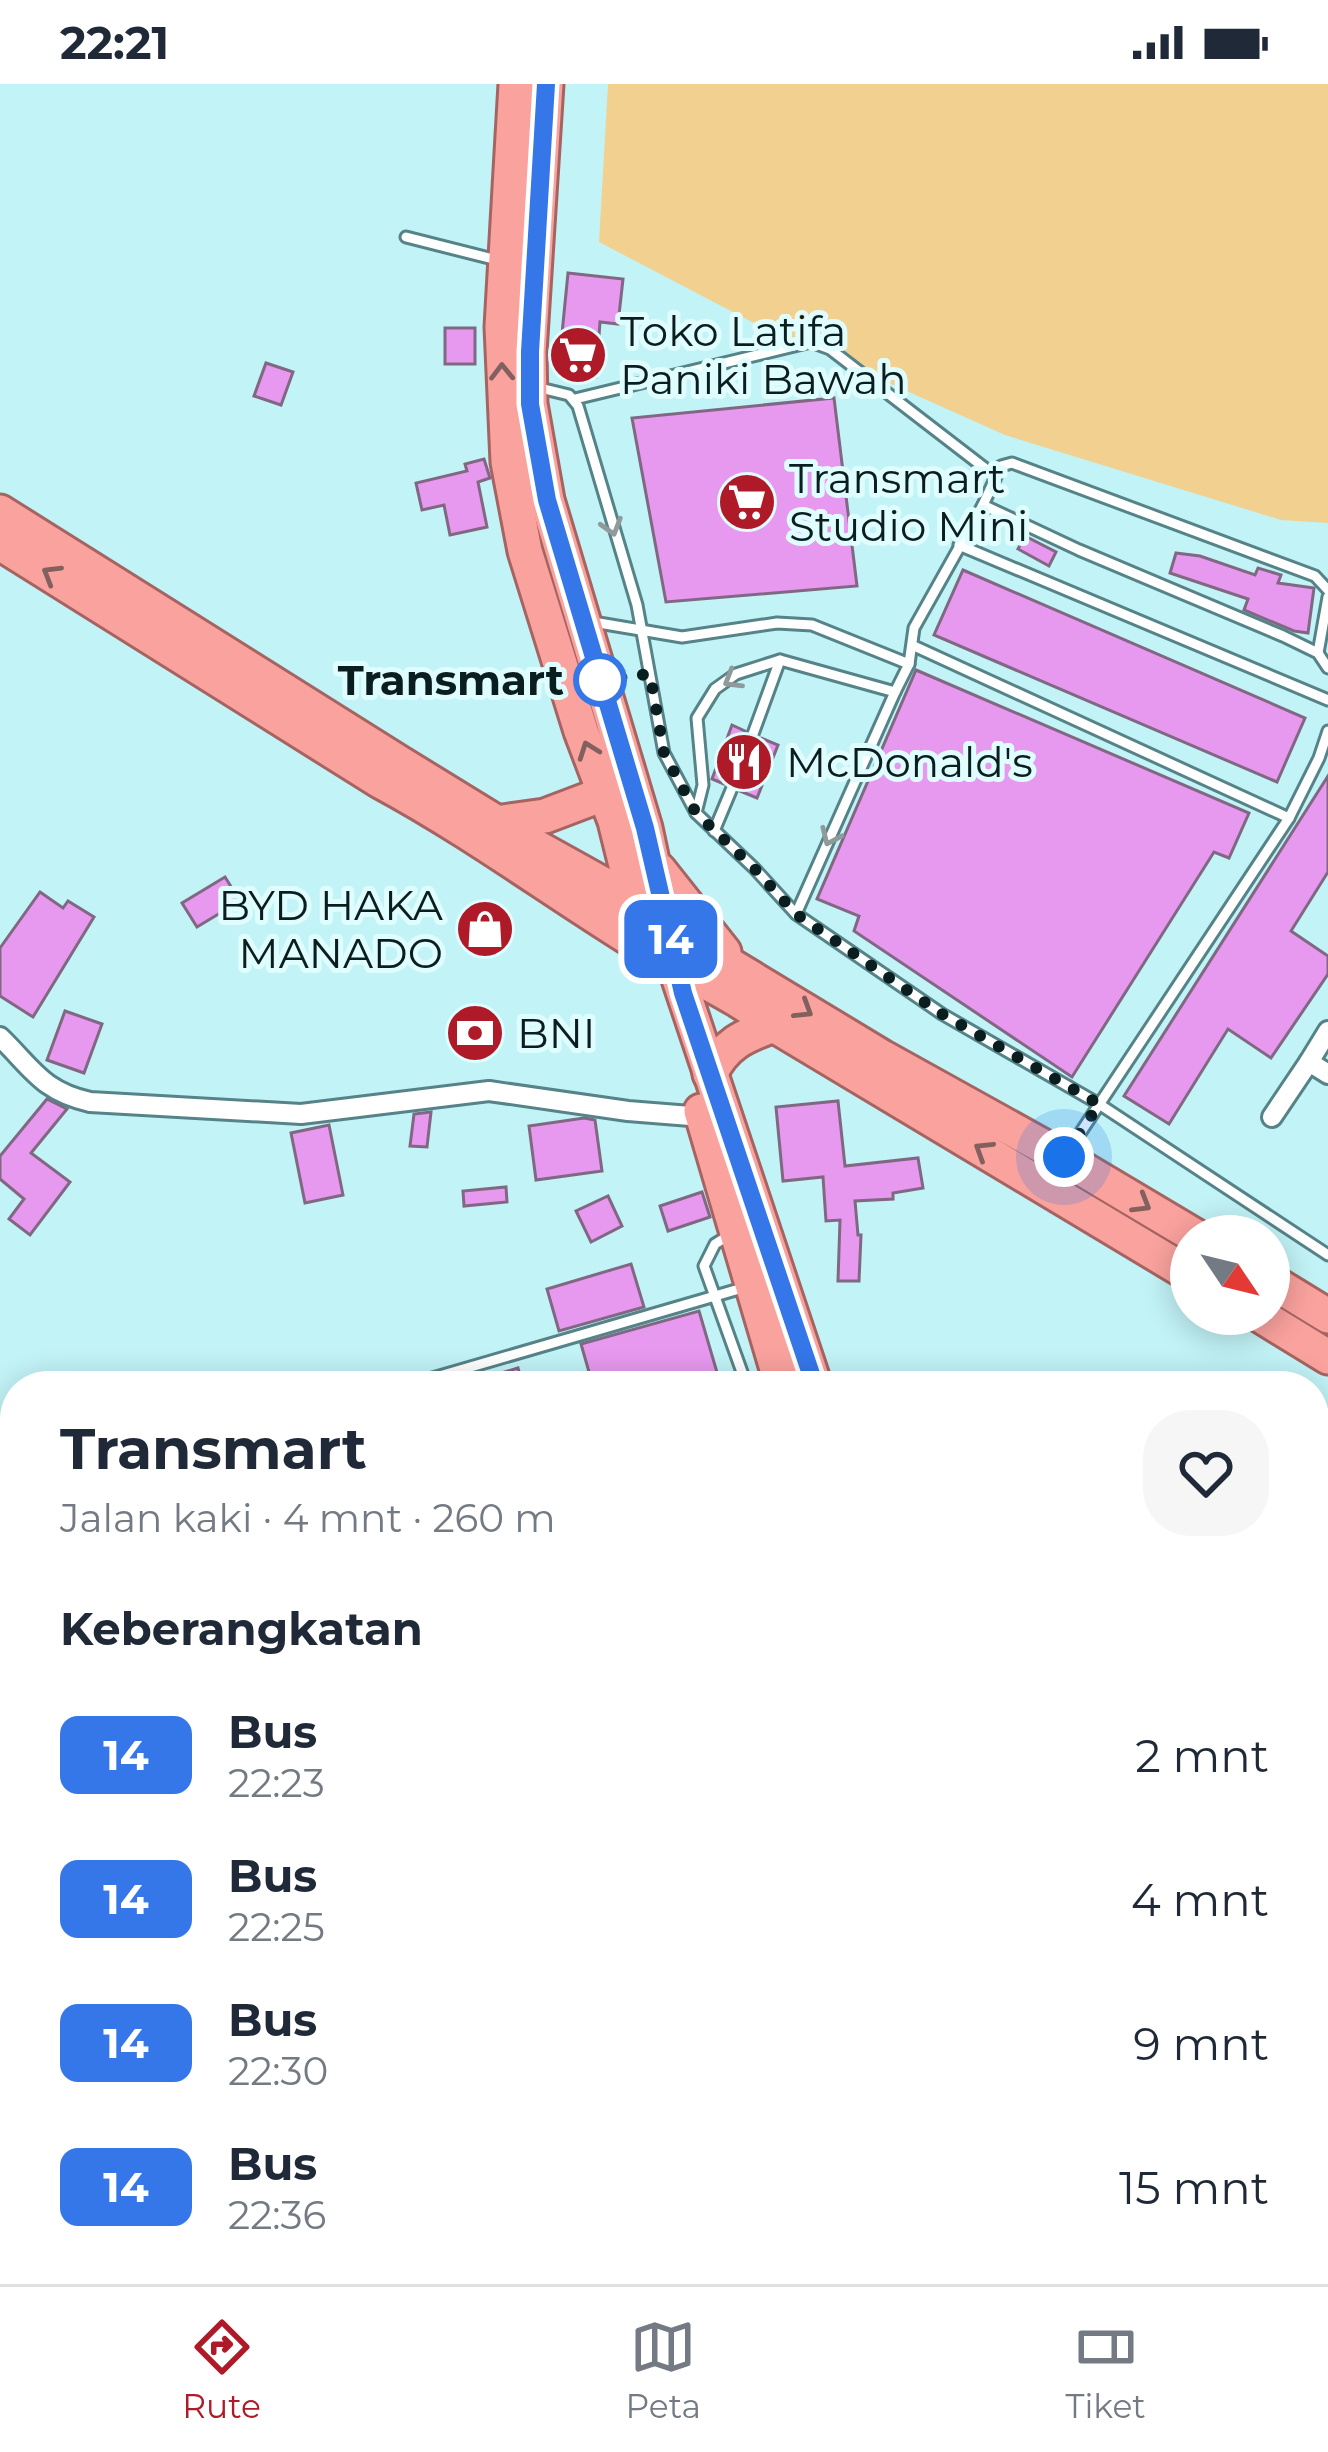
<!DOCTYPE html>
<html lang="id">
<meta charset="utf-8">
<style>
body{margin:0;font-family:Montserrat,sans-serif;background:#f6f6f7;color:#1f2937;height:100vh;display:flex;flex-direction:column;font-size:45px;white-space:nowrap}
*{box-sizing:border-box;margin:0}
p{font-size:39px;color:#747a83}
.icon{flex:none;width:66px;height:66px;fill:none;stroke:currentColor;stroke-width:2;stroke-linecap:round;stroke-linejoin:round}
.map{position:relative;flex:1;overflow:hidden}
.side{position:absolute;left:0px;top:1287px;width:1329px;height:915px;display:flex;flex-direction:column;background:#fff;border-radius:48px 48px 0 0;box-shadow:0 6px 30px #0003}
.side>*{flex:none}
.badge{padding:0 24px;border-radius:18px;font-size:42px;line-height:78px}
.needle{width:78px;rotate:125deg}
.buttons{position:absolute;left:1170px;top:1131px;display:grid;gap:24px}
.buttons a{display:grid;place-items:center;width:120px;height:120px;border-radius:50%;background:#fff;box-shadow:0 6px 30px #0003;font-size:60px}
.you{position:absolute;width:60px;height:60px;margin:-30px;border:9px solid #fff;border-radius:50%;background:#1a73e8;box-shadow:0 0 0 18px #1a73e833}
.map>.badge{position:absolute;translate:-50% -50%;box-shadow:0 0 0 6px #fff}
h2{padding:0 60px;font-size:45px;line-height:108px}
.round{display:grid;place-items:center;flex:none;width:126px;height:126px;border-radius:48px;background:#f6f6f7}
.headline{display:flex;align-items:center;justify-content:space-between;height:204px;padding:0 60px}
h1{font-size:57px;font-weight:700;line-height:90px}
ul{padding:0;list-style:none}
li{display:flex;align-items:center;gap:36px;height:144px;padding:0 60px}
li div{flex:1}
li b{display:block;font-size:45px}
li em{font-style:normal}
li .badge{min-width:132px;font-weight:700;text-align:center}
.status{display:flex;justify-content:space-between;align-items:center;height:84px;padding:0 60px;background:#fff;direction:ltr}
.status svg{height:33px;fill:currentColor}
.tab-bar{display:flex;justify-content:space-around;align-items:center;height:168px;border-top:3px solid #e0e1e3;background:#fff;font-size:33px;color:#747a83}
.tab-bar a{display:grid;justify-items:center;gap:6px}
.tab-bar .selected{color:#ae1a28}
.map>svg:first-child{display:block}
</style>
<div class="status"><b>22:21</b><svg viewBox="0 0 49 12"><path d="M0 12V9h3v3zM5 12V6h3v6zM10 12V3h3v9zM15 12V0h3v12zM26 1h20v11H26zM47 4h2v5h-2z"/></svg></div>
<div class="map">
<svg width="1328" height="2200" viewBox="0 0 1328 2200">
<rect width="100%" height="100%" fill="#c2f3f7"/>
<polygon fill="#f2d190" points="608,0 1328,0 1328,439 1281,436 1005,351 750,237 599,158"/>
<g fill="#e699ee" stroke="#806882" stroke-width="3">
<polygon points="568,189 623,195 618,240 600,238 596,293 558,290"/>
<rect x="445" y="244" width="30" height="36"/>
<polygon points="266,279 293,288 281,321 254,312"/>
<polygon points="834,314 857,502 666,518 632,334"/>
<polygon points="484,375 490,394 478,398 487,443 450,451 444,421 422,426 416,399 467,387 465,380"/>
<polygon points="1025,452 1056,468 1049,482 1018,465"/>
<polygon points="1176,469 1200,472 1255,491 1258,484 1281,491 1278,499 1314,504 1308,549 1294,547 1244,526 1248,515 1170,489"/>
<polygon points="963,486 1305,634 1277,698 934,551"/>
<polygon points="916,586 1249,729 1229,774 1214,768 1072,993 854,847 859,832 817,815"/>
<polygon points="732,641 745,647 749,658 761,654 778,661 757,714 740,707 734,695 724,700 712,695"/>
<polygon points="1328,692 1328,788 1291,847 1328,872 1328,890 1271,974 1228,945 1169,1040 1124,1012"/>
<polygon points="225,793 240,817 197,843 182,819"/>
<polygon points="40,808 63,824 68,817 94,833 33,933 0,912 0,864"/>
<polygon points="65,927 102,940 84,989 47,976"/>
<polygon points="47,1015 67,1025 31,1069 70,1098 30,1151 9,1135 24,1115 0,1095 0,1072"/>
<polygon points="838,1017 845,1082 918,1074 923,1104 893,1109 893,1115 855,1117 858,1151 861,1151 859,1197 838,1197 840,1136 826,1137 823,1093 783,1097 776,1023"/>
<polygon points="431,1028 427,1063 410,1062 414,1030"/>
<polygon points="584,1034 595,1036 602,1087 536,1096 529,1042"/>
<polygon points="329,1041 343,1111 305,1119 291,1049"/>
<polygon points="506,1103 507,1118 464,1122 463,1107"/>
<polygon points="702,1108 710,1133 668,1147 660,1122"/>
<polygon points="608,1112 622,1142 591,1158 576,1127"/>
<polygon points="631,1180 644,1223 559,1247 547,1205"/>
<polygon points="699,1227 721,1302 593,1302 581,1260"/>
<polygon points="518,1284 523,1302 472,1302 472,1298"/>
<polygon points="0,1457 15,1468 15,1529 1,1565"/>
</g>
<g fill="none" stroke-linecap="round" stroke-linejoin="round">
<g stroke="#558387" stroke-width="15">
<g id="service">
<polyline points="406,153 501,177"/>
<polyline points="536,303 569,311 578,322 637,521 664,669 696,729"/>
<polyline points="575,315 811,258 830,265 995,392"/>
<polyline points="983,421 1001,382 1012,379 1315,492 1328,506"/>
<polyline points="959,461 1328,616"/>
<polyline points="593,538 682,553 777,539 812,541 909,580 914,544 983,421 1079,466 1283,552 1318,569 1328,584"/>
<polyline points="914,562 1289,734"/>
<polyline points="1318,569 1328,513"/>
<polyline points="909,580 895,608 780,576 736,590 715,605 697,634 703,701 696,729 754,784 796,830 942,930 1099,1020 1328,1171"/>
<polyline points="753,650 780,576"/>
<polyline points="714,747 732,704"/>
<polyline points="796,830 895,608"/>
<polyline points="1067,1069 1289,734 1319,674 1328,647"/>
<polyline points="728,1152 715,1160 704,1182 747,1302"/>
<polyline points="405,1302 746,1203"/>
</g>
</g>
<g stroke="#558387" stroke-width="24">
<g id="minor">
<path d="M0 953C33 985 42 1007 90 1018L301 1030 489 1007 628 1027 703 1033"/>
<polyline points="1309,978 1328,947"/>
<polyline points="1272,1033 1309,978 1328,990"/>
<polyline points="0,2079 15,2080"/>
<polyline points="332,2187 361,2200"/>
<polyline points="2,2200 15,2152"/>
<polyline points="20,2200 25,2187"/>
</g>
</g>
<g stroke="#a56461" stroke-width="39">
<g id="trunk">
<polyline points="516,0 502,243 508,378 525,467 581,647 615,737 638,830"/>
<polyline points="546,0 529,268 530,320 547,416 645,744 674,880 815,1302"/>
<polyline points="0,428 398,678 536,763 635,818 715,872 882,973 1064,1074 1195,1152"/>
<path d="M0 459 380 697C473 747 557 810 647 865 689 891 735 910 774 941L1191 1191"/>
<polyline points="496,739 545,732 603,710"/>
<polyline points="659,786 724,868"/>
<path d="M710 990C725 960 743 952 774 941"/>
<polyline points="701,1027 782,1302"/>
<polyline points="1269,1196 1328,1232"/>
<polyline points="1258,1230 1328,1273"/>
<polyline points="674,2200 682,2187"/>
<polyline points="707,2200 716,2187"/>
</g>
</g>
<use href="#service" stroke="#fff" stroke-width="9"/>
<use href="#minor" stroke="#fff" stroke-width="18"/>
<use href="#trunk" stroke="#faa29e" stroke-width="33"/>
</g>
<defs><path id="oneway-chevron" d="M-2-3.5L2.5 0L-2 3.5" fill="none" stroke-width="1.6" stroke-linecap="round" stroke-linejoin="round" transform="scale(3)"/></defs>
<g stroke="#82605e">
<use href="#oneway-chevron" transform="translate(502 288) rotate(-91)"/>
<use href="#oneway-chevron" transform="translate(51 490) rotate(-149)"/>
<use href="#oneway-chevron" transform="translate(588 666) rotate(-110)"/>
<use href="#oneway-chevron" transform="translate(804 926) rotate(32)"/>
<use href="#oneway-chevron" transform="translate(983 1066) rotate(-148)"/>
<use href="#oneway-chevron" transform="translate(1142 1120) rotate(31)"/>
</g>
<g stroke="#919a9a">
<use href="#oneway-chevron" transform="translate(612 443) rotate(73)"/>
<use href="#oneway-chevron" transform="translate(732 596) rotate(149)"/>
<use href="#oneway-chevron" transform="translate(830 753) rotate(114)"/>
</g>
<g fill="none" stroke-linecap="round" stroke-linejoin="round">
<g stroke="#fff" stroke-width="27">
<polyline id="line" points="546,0 530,268 530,320 547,416 645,744 683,909 815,1302"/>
</g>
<use href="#line" stroke="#3577e9" stroke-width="18"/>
<polyline stroke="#0b1e1f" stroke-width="12" stroke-dasharray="0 21.6" points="600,596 650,590 664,669 696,729 754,784 796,830 942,930 1099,1020 1064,1073"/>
</g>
<defs>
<g id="supermarket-disc" transform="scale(3)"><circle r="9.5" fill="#ae1a28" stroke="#dffcff"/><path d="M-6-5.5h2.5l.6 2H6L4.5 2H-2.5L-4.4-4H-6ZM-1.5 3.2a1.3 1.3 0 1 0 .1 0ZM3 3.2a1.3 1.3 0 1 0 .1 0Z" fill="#fff"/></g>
<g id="restaurant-disc" transform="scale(3)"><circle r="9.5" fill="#ae1a28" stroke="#dffcff"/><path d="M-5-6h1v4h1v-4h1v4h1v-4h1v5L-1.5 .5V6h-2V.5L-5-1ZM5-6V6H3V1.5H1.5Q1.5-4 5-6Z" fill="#fff"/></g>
<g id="shop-disc" transform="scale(3)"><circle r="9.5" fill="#ae1a28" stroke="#dffcff"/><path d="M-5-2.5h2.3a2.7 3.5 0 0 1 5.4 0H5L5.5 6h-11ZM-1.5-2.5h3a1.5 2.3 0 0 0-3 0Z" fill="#fff"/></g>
<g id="bank-disc" transform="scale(3)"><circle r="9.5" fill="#ae1a28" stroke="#dffcff"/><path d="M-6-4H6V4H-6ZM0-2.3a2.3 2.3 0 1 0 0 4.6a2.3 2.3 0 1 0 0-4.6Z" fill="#fff"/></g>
</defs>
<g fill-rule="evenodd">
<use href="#supermarket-disc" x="578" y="271"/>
<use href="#supermarket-disc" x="747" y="418"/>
<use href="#restaurant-disc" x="744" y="678"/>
<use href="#shop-disc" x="485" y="845"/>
<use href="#bank-disc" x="475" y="949"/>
</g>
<circle fill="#fff" stroke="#3577e9" stroke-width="6" cx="600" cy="596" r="24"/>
<g text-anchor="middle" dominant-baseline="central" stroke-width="10" stroke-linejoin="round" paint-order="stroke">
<g font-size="42" fill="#0b1e1f" stroke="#dffcff" text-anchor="start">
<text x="620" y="247">Toko Latifa<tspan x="620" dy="48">Paniki Bawah</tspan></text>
<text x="789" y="394">Transmart<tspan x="789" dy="48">Studio Mini</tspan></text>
<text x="786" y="678">McDonald's</text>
<text x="443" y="821" text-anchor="end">BYD HAKA<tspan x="443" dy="48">MANADO</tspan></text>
<text x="517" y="949">BNI</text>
</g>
<g font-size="42" font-weight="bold" fill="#0b1e1f" stroke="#dffcff" text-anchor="end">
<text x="564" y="596">Transmart</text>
</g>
</g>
</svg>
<div class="buttons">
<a><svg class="needle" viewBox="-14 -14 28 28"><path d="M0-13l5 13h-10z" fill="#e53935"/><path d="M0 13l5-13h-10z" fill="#747a83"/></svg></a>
</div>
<div class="you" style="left:1064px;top:1073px"></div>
<b class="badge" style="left:671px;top:855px;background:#3577e9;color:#fff">14</b>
<section class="side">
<div class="headline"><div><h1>Transmart</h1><p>Jalan kaki · 4 mnt · 260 m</p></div><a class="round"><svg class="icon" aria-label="heart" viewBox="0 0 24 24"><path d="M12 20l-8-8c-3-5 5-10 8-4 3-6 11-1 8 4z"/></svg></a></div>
<h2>Keberangkatan</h2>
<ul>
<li><span class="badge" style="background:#3577e9;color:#fff">14</span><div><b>Bus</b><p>22:23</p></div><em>2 mnt</em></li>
<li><span class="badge" style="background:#3577e9;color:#fff">14</span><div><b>Bus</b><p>22:25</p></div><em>4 mnt</em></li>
<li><span class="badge" style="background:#3577e9;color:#fff">14</span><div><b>Bus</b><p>22:30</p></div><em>9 mnt</em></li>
<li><span class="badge" style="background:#3577e9;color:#fff">14</span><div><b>Bus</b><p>22:36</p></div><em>15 mnt</em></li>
</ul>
</section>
</div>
<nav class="tab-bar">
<a class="selected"><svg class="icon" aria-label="directions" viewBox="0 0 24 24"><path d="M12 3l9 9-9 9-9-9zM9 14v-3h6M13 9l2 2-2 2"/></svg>Rute</a>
<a><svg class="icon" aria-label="map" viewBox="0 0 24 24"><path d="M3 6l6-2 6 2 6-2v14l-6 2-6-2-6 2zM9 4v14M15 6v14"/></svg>Peta</a>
<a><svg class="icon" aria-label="tickets" viewBox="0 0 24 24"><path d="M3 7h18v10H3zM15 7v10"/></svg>Tiket</a>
</nav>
